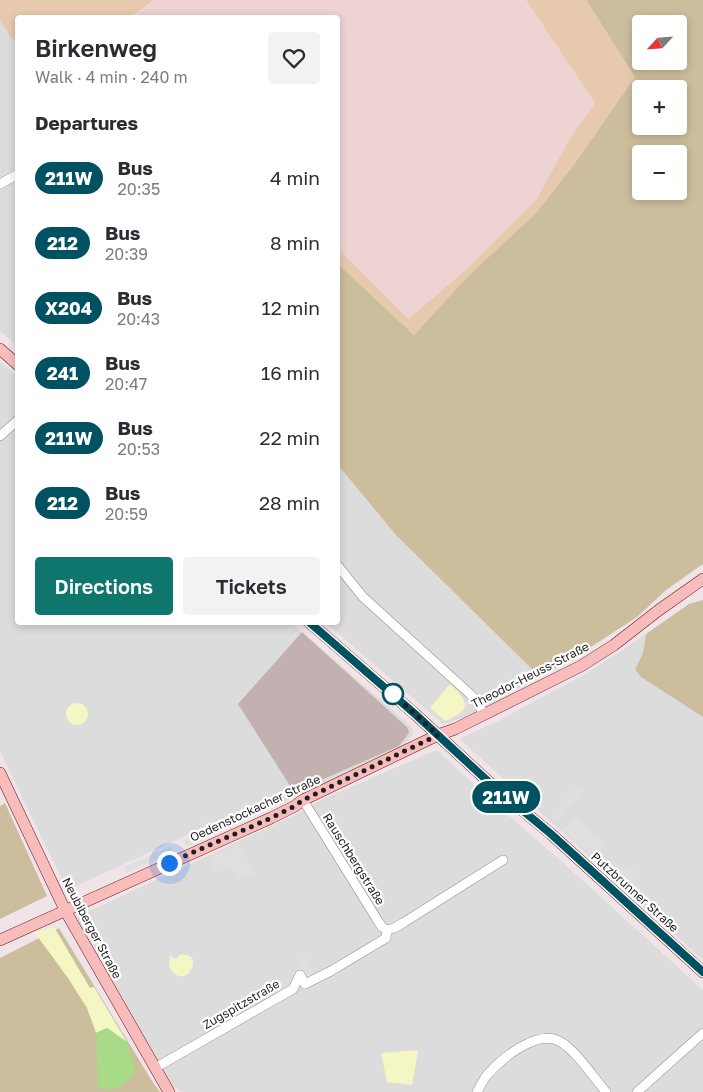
<!DOCTYPE html>
<meta charset="utf-8">
<style>
body{margin:0;font-family:"Golos Text",sans-serif;background:#f2f2f3;color:#2b2b33;height:100vh;display:flex;flex-direction:column;font-size:19px;white-space:nowrap}
*{box-sizing:border-box;margin:0}
p{font-size:16px;color:#7c7c81}
.icon{flex:none;width:28px;height:28px;fill:none;stroke:currentColor;stroke-width:2;stroke-linecap:round;stroke-linejoin:round}
.map{position:relative;flex:1;overflow:hidden}
.side{position:absolute;left:15px;top:15px;width:325px;height:610px;display:flex;flex-direction:column;background:#fff;border-radius:5px;box-shadow:0 2px 8px #0003}
.side>*{flex:none}
.badge{padding:0 10px;border-radius:16px;font-size:18px;line-height:32px}
.needle{width:32px;rotate:244deg}
.tools{position:absolute;left:632px;top:15px;display:grid;gap:10px}
.tools a{display:grid;place-items:center;width:55px;height:55px;border-radius:5px;background:#fff;box-shadow:0 2px 8px #0003;font-size:25px}
.you{position:absolute;width:25px;height:25px;margin:-12px;border:4px solid #fff;border-radius:50%;background:#1a73e8;box-shadow:0 0 0 8px #1a73e833}
.map>.badge{position:absolute;translate:-50% -50%;box-shadow:0 0 0 2px #fff}
h2{padding:0 20px;font-size:19px;line-height:45px}
.round{display:grid;place-items:center;flex:none;width:52px;height:52px;border-radius:5px;background:#f2f2f3}
.overview{display:flex;align-items:center;justify-content:space-between;height:85px;padding:0 20px}
h1{font-size:24px;font-weight:600;line-height:38px}
.cta{display:flex;gap:10px;margin-top:auto;padding:10px 20px}
.cta a{flex:1;height:58px;border-radius:5px;background:#0f766e;color:#fff;font-size:20px;font-weight:600;line-height:58px;text-align:center}
.cta a+a{background:#f2f2f3;color:#2b2b33}
ul{padding:0;list-style:none}
li{display:flex;align-items:center;gap:15px;height:65px;padding:0 20px}
li div{flex:1}
li b{display:block;font-size:19px}
li em{font-style:normal}
li .badge{min-width:55px;font-weight:700;text-align:center}
.map>svg:first-child{display:block}
</style>
<div class="map">
<svg width="703" height="1092" viewBox="0 0 703 1092">
<rect width="100%" height="100%" fill="#efe5e9"/>
<g fill="#dddcdd">
<polygon points="0,21 17,46 17,346 0,331"/>
<polygon points="0,361 17,377 18,622 291,623 411,726 413,732 411,737 401,748 264,811 256,812 227,825 220,820 76,886 71,887 67,885 62,880 0,751"/>
<polygon points="338,465 396,535 540,677 466,717 443,724 326,623 338,622"/>
<polygon points="646,634 643,653 635,671 641,677 703,717 703,960 462,741 461,738 498,721 587,673"/>
<polygon points="434,751 438,751 482,792 569,868 703,990 703,1092 182,1092 172,1085 77,917 295,815 325,798"/>
</g>
<polygon fill="#c3b1b1" points="302,632 408,728 409,733 399,746 294,792 238,704"/>
<polygon fill="#edd3d1" points="154,0 526,0 595,103 569,140 536,200 472,264 409,319 338,248 338,18 131,18"/>
<g fill="#e7c9ae">
<polygon points="0,0 154,0 131,17 18,18 17,46 0,21"/>
<polygon points="526,0 586,0 635,77 573,166 536,213 468,276 414,335 338,264 338,248 409,319 472,264 536,200 569,140 595,103"/>
</g>
<g fill="#ccbd9c" fill-rule="evenodd">
<path d="M586 0H703V564L666 590 637 617 588 649 540 677 396 535 338 465V264L414 335 468 276 536 213 573 166 635 77ZM641 24H679V61H641ZM641 89H679V126H641ZM641 154H679V191H641Z"/>
<polygon points="703,600 703,717 641,677 635,670 643,653 646,634 689,604"/>
<polygon points="5,803 47,896 0,919 0,806"/>
<polygon points="59,928 152,1081 160,1092 0,1092 0,958"/>
</g>
<g fill="#f4f7c4">
<path d="M450 684C469 702 472 710 445 721L430 708Z"/>
<circle cx="77" cy="714" r="11"/>
<polygon points="54,927 90,988 94,987 127,1042 107,1028 96,1033 87,1008 68,978 35,933"/>
<path d="M180 955C209 951 184 996 169 966L170 956 176 959Z"/>
<polygon points="418,1050 412,1085 387,1082 381,1053"/>
</g>
<path fill="#a9da87" d="M107 1028 127 1042 136 1071C121 1087 121 1092 98 1088L96 1033Z"/>
<g fill="#dfdfdf">
<polygon points="578,786 583,791 555,822 550,816"/>
<polygon points="575,816 606,844 593,858 562,830"/>
<polygon points="220,824 223,831 186,847 183,840"/>
<polygon points="238,844 254,873 238,881 230,866 216,873 209,859"/>
<polygon points="171,846 174,852 126,873 124,867"/>
<polygon points="618,864 624,870 629,865 641,876 635,883 644,891 636,898 610,872"/>
<polygon points="305,956 315,974 308,979 297,961"/>
</g>
<g fill="none" stroke-linecap="round" stroke-linejoin="round">
<g stroke="#939393" stroke-width="10">
<g id="street">
<polyline points="0,184 18,174"/>
<polyline points="0,436 18,420"/>
<polyline points="338,566 363,597 470,694 479,704 483,714"/>
<polyline points="303,800 378,921 382,927 387,930"/>
<polyline points="387,930 394,928 403,923 503,860"/>
<polyline points="300,975 305,984 331,971 386,938 387,930"/>
<polyline points="155,1068 293,989 300,975"/>
<path d="M477 1092C480 1087 483 1080 487 1075 501 1059 537 1029 559 1041 576 1050 593 1077 606 1092"/>
<polyline points="637,1092 703,1033"/>
</g>
</g>
<g stroke="#71130a" stroke-width="12">
<g id="secondary">
<polyline points="0,349 18,365"/>
<polyline points="309,622 415,714 492,785 551,834 703,972"/>
<polyline points="0,773 65,910 169,1092"/>
<polyline points="0,940 271,818 295,806 303,800 438,735 455,729 581,666 614,645 659,610 703,579"/>
</g>
</g>
<use href="#street" stroke="#fff" stroke-width="9"/>
<use href="#secondary" stroke="#f7bdbc" stroke-width="11"/>
</g>
<g fill="none" stroke-linecap="round" stroke-linejoin="round">
<g stroke="#fff" stroke-width="11">
<polyline id="line" points="309,622 415,714 492,785 551,834 703,972"/>
</g>
<use href="#line" stroke="#005262" stroke-width="8"/>
<polyline stroke="#1f1f1f" stroke-width="5" stroke-dasharray="0 9" points="169,863 271,818 295,806 303,800 438,735 392,693 393,694"/>
</g>
<circle fill="#fff" stroke="#005262" stroke-width="2.5" cx="393" cy="694" r="10"/>
<g text-anchor="middle" dominant-baseline="central" stroke-width="4.5" stroke-linejoin="round" paint-order="stroke">
<g font-size="12" fill="#1f1f1f" stroke="#fff">
<text transform="translate(530 675) rotate(-27)">Theodor-Heuss-Straße</text>
<text transform="translate(255 808) rotate(-25)">Oedenstockacher Straße</text>
<text transform="translate(354 859) rotate(58)">Rauschbergstraße</text>
<text transform="translate(635 892) rotate(42)">Putzbrunner Straße</text>
<text transform="translate(92 928) rotate(62)">Neubiberger Straße</text>
<text transform="translate(241 1004) rotate(-30)">Zugspitzstraße</text>
</g>
</g>
</svg>
<div class="tools">
<a><svg class="needle" viewBox="-14 -14 28 28"><path d="M0-13l5 13h-10z" fill="#e53935"/><path d="M0 13l5-13h-10z" fill="#7c7c81"/></svg></a>
<a>+</a>
<a>−</a>
</div>
<div class="you" style="left:169px;top:863px"></div>
<b class="badge" style="left:506px;top:797px;background:#005262;color:#fff">211W</b>
<section class="side">
<div class="overview"><div><h1>Birkenweg</h1><p>Walk · 4 min · 240 m</p></div><a class="round"><svg class="icon" aria-label="heart" viewBox="0 0 24 24"><path d="M12 20l-8-8c-3-5 5-10 8-4 3-6 11-1 8 4z"/></svg></a></div>
<h2>Departures</h2>
<ul>
<li><span class="badge" style="background:#005262;color:#fff">211W</span><div><b>Bus</b><p>20:35</p></div><em>4 min</em></li>
<li><span class="badge" style="background:#005262;color:#fff">212</span><div><b>Bus</b><p>20:39</p></div><em>8 min</em></li>
<li><span class="badge" style="background:#005262;color:#fff">X204</span><div><b>Bus</b><p>20:43</p></div><em>12 min</em></li>
<li><span class="badge" style="background:#005262;color:#fff">241</span><div><b>Bus</b><p>20:47</p></div><em>16 min</em></li>
<li><span class="badge" style="background:#005262;color:#fff">211W</span><div><b>Bus</b><p>20:53</p></div><em>22 min</em></li>
<li><span class="badge" style="background:#005262;color:#fff">212</span><div><b>Bus</b><p>20:59</p></div><em>28 min</em></li>
</ul>
<div class="cta"><a>Directions</a><a>Tickets</a></div>
</section>
</div>
